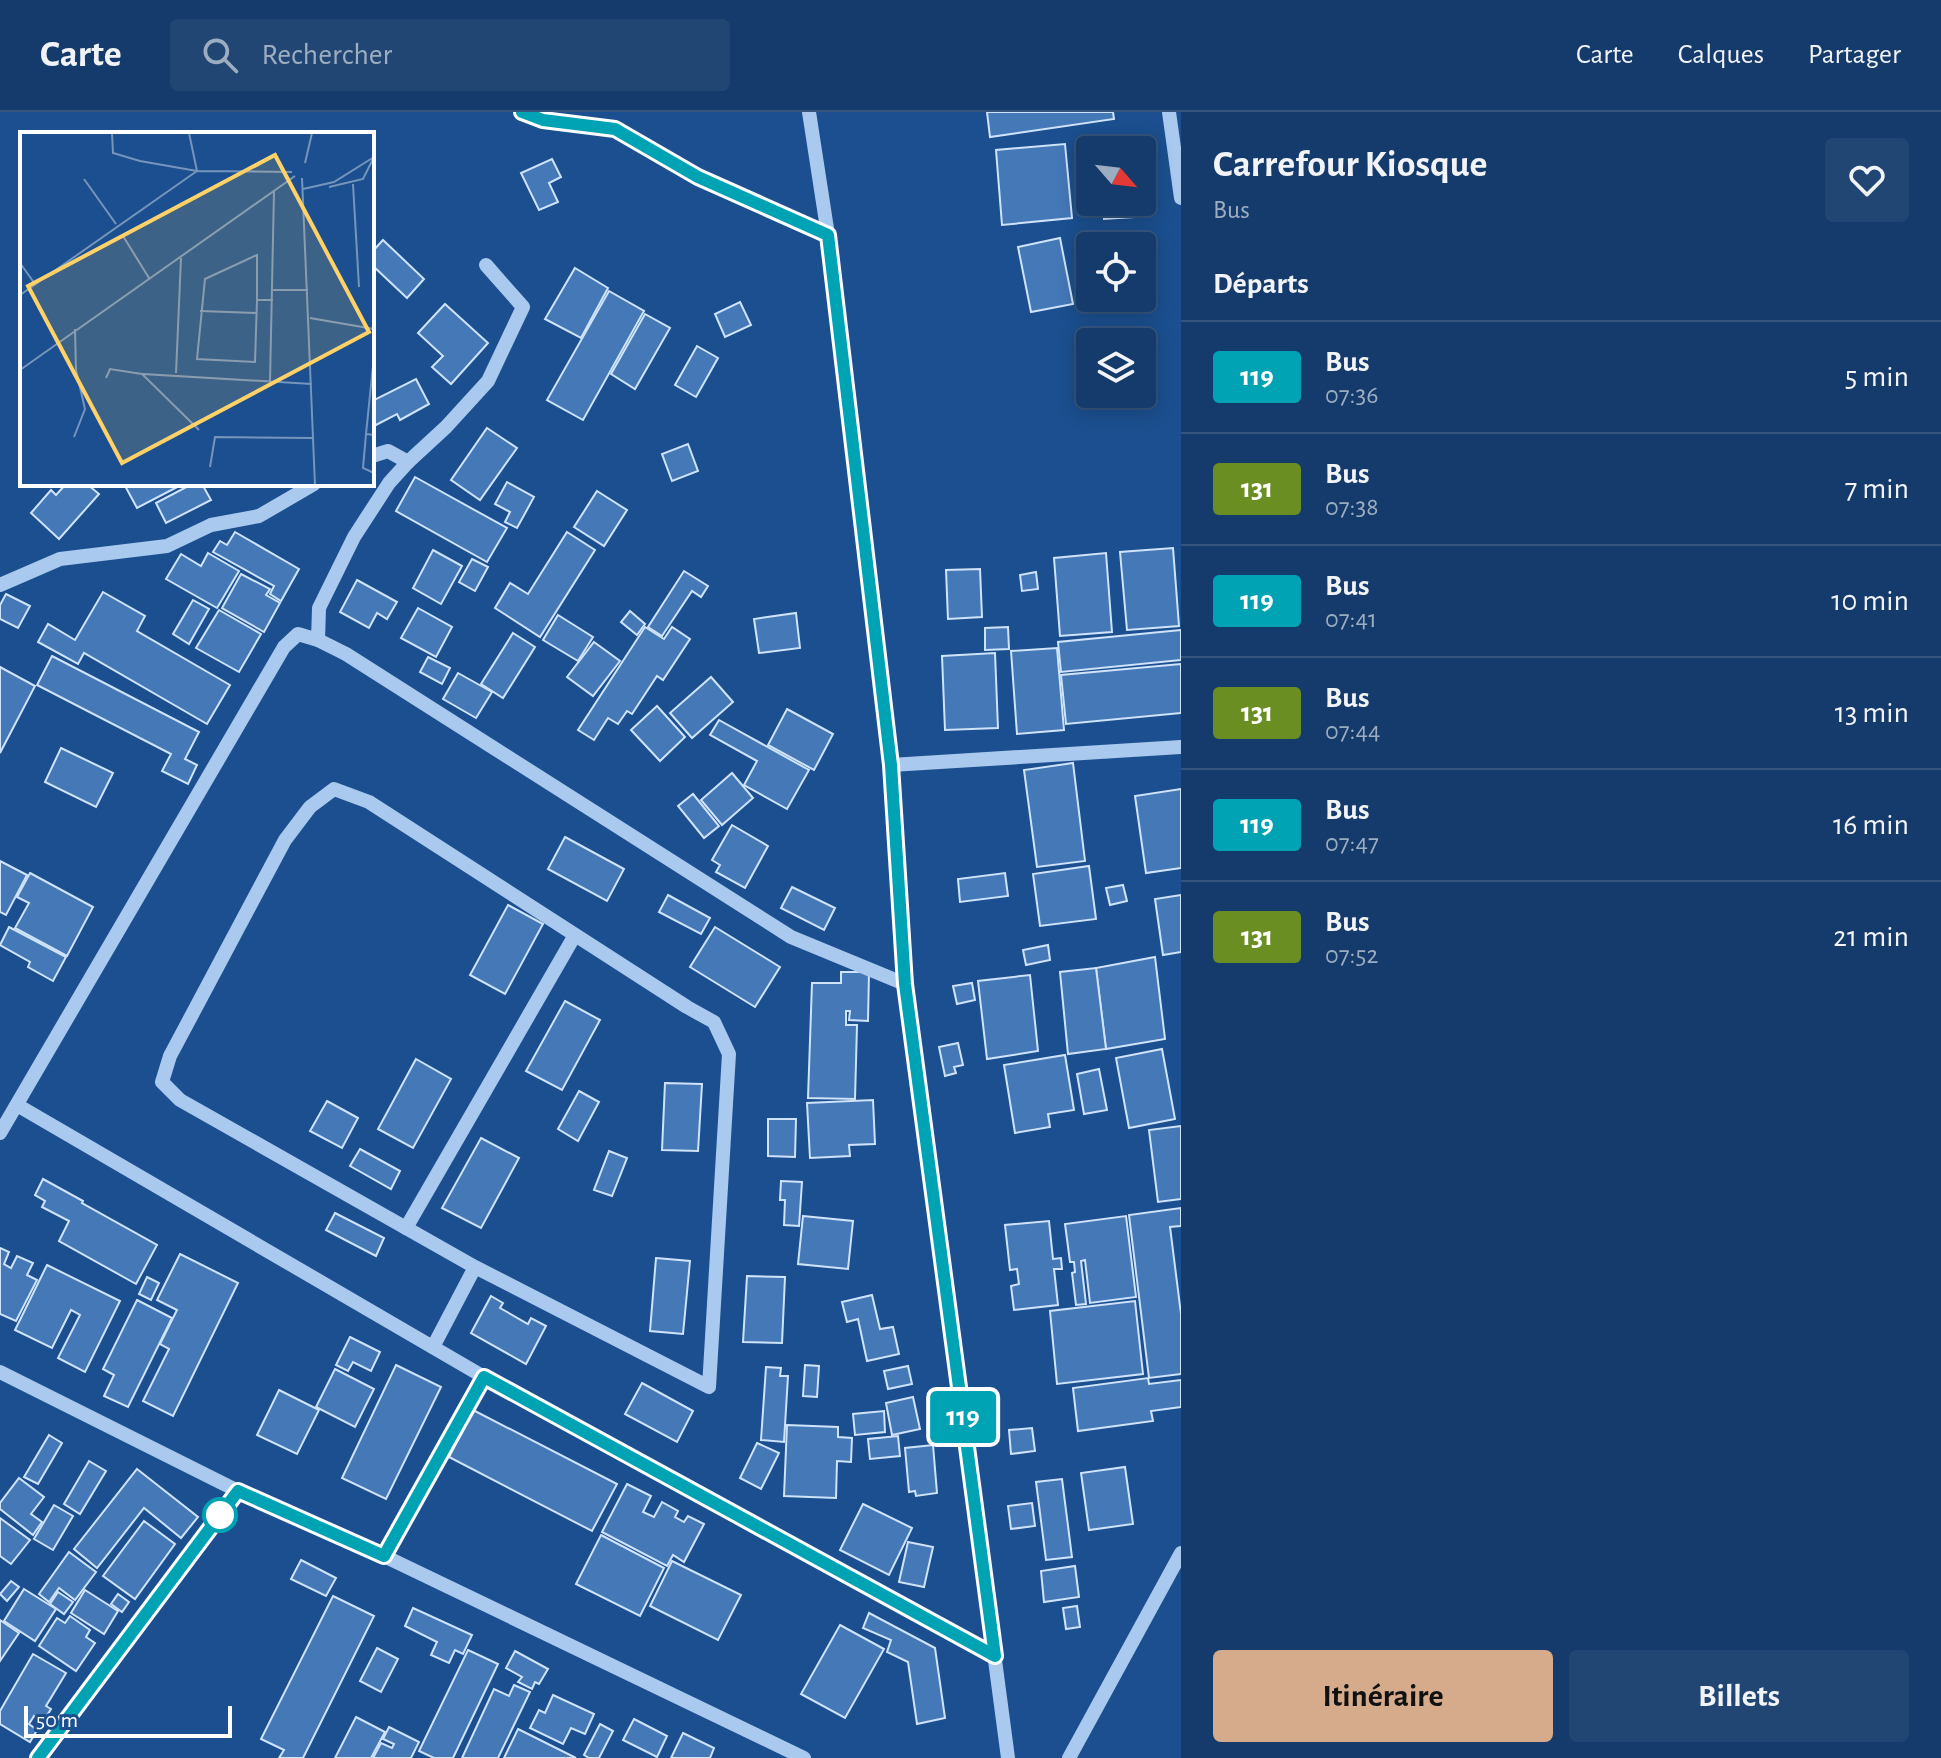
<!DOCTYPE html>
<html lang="fr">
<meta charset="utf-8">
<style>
body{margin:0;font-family:"Alegreya Sans",sans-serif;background:#214673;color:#f1f3f6;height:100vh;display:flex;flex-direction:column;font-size:30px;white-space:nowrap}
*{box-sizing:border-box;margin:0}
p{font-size:26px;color:#9dadc1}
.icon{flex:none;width:44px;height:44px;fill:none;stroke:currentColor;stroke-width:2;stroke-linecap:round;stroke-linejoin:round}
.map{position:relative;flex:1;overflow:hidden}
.side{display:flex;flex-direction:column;background:#143b6b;width:760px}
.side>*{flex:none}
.badge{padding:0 16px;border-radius:6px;font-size:28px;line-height:52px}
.needle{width:52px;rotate:118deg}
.buttons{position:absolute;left:1076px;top:24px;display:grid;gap:16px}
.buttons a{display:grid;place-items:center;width:80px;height:80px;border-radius:8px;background:#143b6b;box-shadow:0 4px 20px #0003,0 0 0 2px #33557e;font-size:40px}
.scale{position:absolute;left:24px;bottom:20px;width:208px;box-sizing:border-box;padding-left:8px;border:4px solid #fff;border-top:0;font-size:22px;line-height:28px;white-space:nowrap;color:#fff;-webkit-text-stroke:6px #1b4f8f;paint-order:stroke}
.map>.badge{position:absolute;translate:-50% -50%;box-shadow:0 0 0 4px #fff}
h2{padding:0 32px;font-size:30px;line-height:72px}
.round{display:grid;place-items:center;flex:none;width:84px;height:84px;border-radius:8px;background:#214673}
.summary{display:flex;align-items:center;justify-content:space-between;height:136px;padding:0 32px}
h1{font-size:38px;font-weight:600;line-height:60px}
.action{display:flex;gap:16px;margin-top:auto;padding:16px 32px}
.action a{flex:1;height:92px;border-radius:8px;background:#d6ab8b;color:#111;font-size:32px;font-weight:600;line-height:92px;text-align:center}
.action a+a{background:#214673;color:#f1f3f6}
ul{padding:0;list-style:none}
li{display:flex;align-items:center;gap:24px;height:112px;padding:0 32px;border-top:2px solid #33557e}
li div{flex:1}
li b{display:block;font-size:30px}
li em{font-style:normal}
li .badge{min-width:88px;font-weight:700;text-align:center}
header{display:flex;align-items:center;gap:48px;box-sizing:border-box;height:112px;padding:0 40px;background:#143b6b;border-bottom:2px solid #33557e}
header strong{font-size:38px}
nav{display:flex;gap:44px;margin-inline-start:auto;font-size:28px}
.search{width:560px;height:72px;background:#214673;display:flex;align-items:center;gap:20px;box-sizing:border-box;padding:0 28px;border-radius:8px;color:#9dadc1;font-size:30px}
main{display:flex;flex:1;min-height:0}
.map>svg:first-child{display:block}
</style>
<header>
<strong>Carte</strong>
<div class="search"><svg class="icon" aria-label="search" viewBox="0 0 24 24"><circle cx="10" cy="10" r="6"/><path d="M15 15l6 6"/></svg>Rechercher</div>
<nav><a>Carte</a><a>Calques</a><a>Partager</a></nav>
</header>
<main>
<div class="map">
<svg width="1181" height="1646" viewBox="0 0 1181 1646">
<rect width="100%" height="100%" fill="#1b4f8f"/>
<g fill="#4478b7" stroke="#cfe3fa" stroke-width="2">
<polygon points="987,0 1113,0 1114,7 990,25"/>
<polygon points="1124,28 1124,38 1095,38 1094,30"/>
<polygon points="1065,32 1072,106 1002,113 996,38"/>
<polygon points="552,47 561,65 549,71 558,90 539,98 521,61"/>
<polygon points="1103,90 1133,90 1134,105 1104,107"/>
<polygon points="1060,126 1073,192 1031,200 1018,135"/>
<polygon points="383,128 424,167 407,186 372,153 372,140"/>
<polygon points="575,156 608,176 581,226 545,207"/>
<polygon points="609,179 644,199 583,308 547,288"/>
<polygon points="740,190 751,213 725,225 715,202"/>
<polygon points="445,192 488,231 451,272 432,255 443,244 418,221"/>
<polygon points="645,202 670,216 635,277 611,262"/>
<polygon points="697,234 718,246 696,285 675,273"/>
<polygon points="416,267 429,292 400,308 397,302 372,315 372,289"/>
<polygon points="487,316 517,336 480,388 451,368"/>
<polygon points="688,332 698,359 672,369 662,342"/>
<polygon points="415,365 507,416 487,450 396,399"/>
<polygon points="507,370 534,385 517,416 505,410 510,400 495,392"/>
<polygon points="66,372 87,372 99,382 59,427 31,401 51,378 56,383"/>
<polygon points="124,372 183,372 137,396"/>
<polygon points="192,372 202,372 211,388 166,411 156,391"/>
<polygon points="597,379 627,398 604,434 574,415"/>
<polygon points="235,420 299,457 281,489 270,482 274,474 213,440 220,429 227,433"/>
<polygon points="567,420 595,438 540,525 495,496 510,471 528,482"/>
<polygon points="1173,436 1179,514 1127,518 1120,440"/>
<polygon points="433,438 462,454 441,492 413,476"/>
<polygon points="208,441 239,459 217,496 166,467 181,442 201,454"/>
<polygon points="1106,441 1112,520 1060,524 1054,446"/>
<polygon points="472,447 488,455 475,479 459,470"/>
<polygon points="980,457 982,505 948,507 946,458"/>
<polygon points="684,459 708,474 701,485 692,479 662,524 648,515"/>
<polygon points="1036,460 1038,477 1022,479 1020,463"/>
<polygon points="241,462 270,477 266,483 280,491 264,520 222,496"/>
<polygon points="357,468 397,490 387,507 377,501 369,516 340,500"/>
<polygon points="103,480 145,504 137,519 230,573 207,612 84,541 78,552 38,530 48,512 75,528"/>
<polygon points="6,482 30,494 18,516 0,507 0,493"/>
<polygon points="193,488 209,497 189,532 173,522"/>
<polygon points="418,496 452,515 436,545 401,526"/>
<polygon points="219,498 261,522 239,560 196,536"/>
<polygon points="630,499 645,512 637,523 621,510"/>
<polygon points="796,501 800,536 759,541 754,507"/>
<polygon points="558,503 593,525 578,549 543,528"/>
<polygon points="645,515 664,527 672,515 690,527 663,568 657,564 632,602 627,599 618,612 608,606 594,628 578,618"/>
<polygon points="1008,515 1009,537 985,538 985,516"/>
<polygon points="1181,518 1181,548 1061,560 1058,530"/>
<polygon points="513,521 535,535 503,586 481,572"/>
<polygon points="594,530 620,549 593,584 567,565"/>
<polygon points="1057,536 1064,618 1017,622 1011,539"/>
<polygon points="995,541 998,616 945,618 942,544"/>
<polygon points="52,544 199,620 185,647 197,653 188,672 162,659 171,642 37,573"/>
<polygon points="428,545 450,556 442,572 420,560"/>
<polygon points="1181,552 1181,601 1066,612 1061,563"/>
<polygon points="0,555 35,574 0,641"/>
<polygon points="458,561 492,580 476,606 443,587"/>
<polygon points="711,565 733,590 692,626 670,601"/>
<polygon points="657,594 685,625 660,649 631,618"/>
<polygon points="787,597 833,622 814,658 768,633"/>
<polygon points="719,608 809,658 787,697 744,673 757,649 710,623"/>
<polygon points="61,636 113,661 96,695 45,670"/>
<polygon points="1073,651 1085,749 1037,755 1024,658"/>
<polygon points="732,661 753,686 722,713 701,688"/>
<polygon points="1181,677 1181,756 1146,761 1135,684"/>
<polygon points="693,682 719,714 704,726 678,694"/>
<polygon points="732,713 768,734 745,776 716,760 720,753 712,748"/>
<polygon points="565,725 624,757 607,789 548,757"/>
<polygon points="0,749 27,763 6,803 0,800"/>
<polygon points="1089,754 1096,807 1040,814 1033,762"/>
<polygon points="30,761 93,795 67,844 15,816 29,791 17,785"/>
<polygon points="1005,761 1008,784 960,790 958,767"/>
<polygon points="1123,773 1127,789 1110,793 1106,776"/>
<polygon points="792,775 835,796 824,818 781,796"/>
<polygon points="668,783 710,806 701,822 659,800"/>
<polygon points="1181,783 1181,840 1163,843 1155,787"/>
<polygon points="508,793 543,812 505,882 470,863"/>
<polygon points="9,815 66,845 53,869 28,855 30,850 0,833"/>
<polygon points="715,815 780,855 755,895 690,855"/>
<polygon points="1048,833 1050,848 1026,853 1023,838"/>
<polygon points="1155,845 1165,927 1106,937 1096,856"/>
<polygon points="1096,856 1106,937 1068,942 1060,860"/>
<polygon points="841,860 869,860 868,909 849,908 850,899 846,899 846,913 857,913 855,987 808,986 812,871 841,871"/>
<polygon points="1030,863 1038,939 987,947 978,869"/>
<polygon points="972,871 975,888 957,892 953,874"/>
<polygon points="565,889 600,908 562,978 526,959"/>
<polygon points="958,931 963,953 954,955 956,961 945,964 939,935"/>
<polygon points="1162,937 1175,1007 1129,1016 1116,946"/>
<polygon points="1065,943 1074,998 1048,1002 1050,1015 1015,1021 1004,953"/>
<polygon points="416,947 451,967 413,1036 378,1017"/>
<polygon points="1099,957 1107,998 1084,1002 1077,962"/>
<polygon points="665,971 702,972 698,1039 662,1038"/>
<polygon points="579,979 599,990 578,1029 558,1017"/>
<polygon points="873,988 875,1032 849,1033 850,1044 810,1046 807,991"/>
<polygon points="327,989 358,1006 342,1036 310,1019"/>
<polygon points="768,1007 796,1007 795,1045 768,1044"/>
<polygon points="1181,1014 1181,1087 1158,1090 1149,1018"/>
<polygon points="481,1026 519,1046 481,1116 442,1096"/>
<polygon points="360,1037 400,1059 391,1077 350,1054"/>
<polygon points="609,1039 627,1046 612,1084 594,1078"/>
<polygon points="43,1067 83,1089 82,1091 157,1133 136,1172 59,1129 69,1109 42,1095 45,1089 35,1083"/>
<polygon points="781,1069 802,1070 799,1114 784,1113 785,1088 780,1088"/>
<polygon points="1181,1096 1181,1114 1170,1115 1181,1202 1181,1262 1149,1266 1129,1103"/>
<polygon points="335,1101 384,1126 376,1144 326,1118"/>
<polygon points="803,1104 853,1109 848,1157 798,1152"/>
<polygon points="1126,1104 1136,1185 1090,1191 1085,1148 1081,1149 1086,1192 1076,1193 1072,1161 1075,1160 1074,1150 1070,1150 1065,1112"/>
<polygon points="1049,1109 1053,1147 1061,1146 1062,1157 1054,1157 1058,1193 1014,1198 1011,1174 1019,1172 1017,1157 1010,1158 1005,1113"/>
<polygon points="0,1136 9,1140 4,1152 11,1156 17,1144 33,1151 27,1163 37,1168 16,1209 0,1202"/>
<polygon points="180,1142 238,1171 173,1304 143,1289 169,1237 160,1232 177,1198 157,1188"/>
<polygon points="656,1146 690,1149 683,1222 650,1219"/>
<polygon points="47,1153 120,1189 85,1260 58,1246 80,1203 71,1198 52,1236 15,1218"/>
<polygon points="747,1164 785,1165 782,1231 743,1230"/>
<polygon points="147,1165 159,1171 151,1188 139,1182"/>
<polygon points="872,1183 880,1217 893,1215 899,1242 867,1249 858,1207 847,1210 842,1190"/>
<polygon points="491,1184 503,1191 500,1196 528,1212 531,1206 546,1214 526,1252 471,1221"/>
<polygon points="137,1188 172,1206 128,1295 104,1284 114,1263 103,1257"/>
<polygon points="1135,1189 1143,1262 1057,1272 1050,1199"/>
<polygon points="350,1225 380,1240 371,1259 353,1250 348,1259 336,1253"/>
<polygon points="396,1253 441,1275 386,1387 342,1366"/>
<polygon points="805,1253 819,1254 817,1285 803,1284"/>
<polygon points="908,1254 912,1272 888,1277 884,1259"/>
<polygon points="766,1255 781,1256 780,1264 788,1264 784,1330 761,1328"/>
<polygon points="335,1257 374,1277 355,1315 316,1295"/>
<polygon points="1148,1266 1149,1272 1181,1268 1181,1295 1151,1299 1153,1309 1078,1319 1073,1276"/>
<polygon points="642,1271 693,1299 677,1330 625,1302"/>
<polygon points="279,1278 319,1298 297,1342 257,1323"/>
<polygon points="913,1285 920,1317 892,1323 886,1291"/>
<polygon points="473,1298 617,1372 592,1419 449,1345"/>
<polygon points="884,1299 885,1320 855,1323 853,1302"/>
<polygon points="787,1313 838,1315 838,1325 852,1326 851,1350 837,1349 836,1386 784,1384"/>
<polygon points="1032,1316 1035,1339 1011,1342 1009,1318"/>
<polygon points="49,1323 62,1331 38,1372 24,1365"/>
<polygon points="898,1324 900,1344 870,1347 868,1327"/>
<polygon points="757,1331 779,1341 761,1377 740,1366"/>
<polygon points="933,1333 937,1381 916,1384 915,1379 909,1380 905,1336"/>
<polygon points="89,1349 106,1359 80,1402 64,1392"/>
<polygon points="1125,1355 1133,1412 1089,1418 1081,1361"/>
<polygon points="137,1357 198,1405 181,1426 144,1396 97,1456 74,1437"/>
<polygon points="19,1366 44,1385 31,1402 42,1410 33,1423 0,1397 0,1391"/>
<polygon points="1062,1367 1072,1445 1046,1448 1036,1370"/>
<polygon points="627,1372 651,1384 643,1400 654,1405 662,1390 678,1399 675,1405 684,1410 688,1404 704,1412 684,1450 673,1443 667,1454 602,1420"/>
<polygon points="1032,1391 1035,1414 1011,1417 1008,1394"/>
<polygon points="863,1392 912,1416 889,1463 840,1438"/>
<polygon points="54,1393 73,1404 53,1438 34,1427"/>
<polygon points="0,1406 30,1428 11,1452 0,1444"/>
<polygon points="144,1409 175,1432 135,1487 103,1464"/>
<polygon points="601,1423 664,1456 640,1504 576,1472"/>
<polygon points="908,1430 933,1435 924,1475 899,1470"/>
<polygon points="69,1440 96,1460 75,1488 59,1476 49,1490 39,1482"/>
<polygon points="301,1448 336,1466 326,1484 291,1467"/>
<polygon points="672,1449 741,1483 718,1528 650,1494"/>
<polygon points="1075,1454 1079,1485 1044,1490 1041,1459"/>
<polygon points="11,1469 19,1475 7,1489 0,1482"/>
<polygon points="24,1477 56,1497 35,1529 4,1509"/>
<polygon points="85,1478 118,1499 104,1522 71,1501"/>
<polygon points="58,1480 73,1490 64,1502 50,1492"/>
<polygon points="118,1482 129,1490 122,1500 111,1492"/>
<polygon points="333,1484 374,1504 303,1646 279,1646 284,1638 261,1627"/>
<polygon points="1077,1494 1080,1515 1066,1517 1063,1496"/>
<polygon points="413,1496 472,1523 463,1542 455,1538 449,1551 431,1543 437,1530 405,1514"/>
<polygon points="869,1501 935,1536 945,1606 917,1612 908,1550 887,1540 891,1528 863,1516"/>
<polygon points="70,1504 90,1518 86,1525 95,1531 76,1559 39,1534 57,1506 65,1511"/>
<polygon points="0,1508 19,1521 0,1549"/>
<polygon points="840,1513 884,1537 845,1606 801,1582"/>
<polygon points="377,1536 398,1547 381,1580 360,1569"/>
<polygon points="468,1538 498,1552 453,1646 434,1646 419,1639"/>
<polygon points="515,1539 548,1557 539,1572 535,1570 532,1577 518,1570 522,1565 506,1556"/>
<polygon points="33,1542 66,1561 46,1594 51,1597 43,1610 34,1604 29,1612 37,1618 30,1630 0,1612 0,1599"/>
<polygon points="514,1573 530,1580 498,1646 462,1646 494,1577 509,1584"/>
<polygon points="553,1583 594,1602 585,1622 571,1616 563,1632 530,1616 539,1598 545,1601"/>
<polygon points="356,1605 385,1620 371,1646 335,1646"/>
<polygon points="634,1607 667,1624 657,1645 623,1628"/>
<polygon points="600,1612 613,1619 599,1646 589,1646 584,1643"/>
<polygon points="389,1615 419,1630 411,1646 373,1646 381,1631 392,1636 394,1632 383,1627"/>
<polygon points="518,1617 576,1646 504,1646"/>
<polygon points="683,1621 714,1636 710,1646 671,1646"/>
</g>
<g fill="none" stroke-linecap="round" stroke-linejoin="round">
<g stroke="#a9c9ee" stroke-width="14">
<polyline points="522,0 543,8 615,17 698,65 828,123"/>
<polyline points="809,0 828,123 891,653 905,872 1008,1646"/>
<polyline points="1169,0 1181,86"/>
<polyline points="408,350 446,315 488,269 523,195 486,153"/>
<polyline points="0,473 60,447 167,434 211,413 259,404 314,372"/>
<polyline points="318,528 319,496 354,425 389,371 408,350 388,339 372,344"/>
<polyline points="891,653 1181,635"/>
<polyline points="17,993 484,1265 995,1544"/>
<polyline points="0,1021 284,535 298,522 318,528 346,542 791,825 905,872"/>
<polyline points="406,1116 575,823"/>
<polyline points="433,1235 475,1155 709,1275 729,942 714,910 687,895 369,690 334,677 310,695 285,728 170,944 162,970 180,988 475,1155"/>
<polyline points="0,1260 238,1379 384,1444 804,1646"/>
<polyline points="384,1444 484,1265"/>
<polyline points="38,1646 238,1379"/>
<polyline points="1069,1646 1181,1441"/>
</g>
</g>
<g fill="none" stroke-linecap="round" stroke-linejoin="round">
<g stroke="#fff" stroke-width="18">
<polyline id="line" points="38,1646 238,1379 384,1444 484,1265 995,1544 905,872 891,653 828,123 698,65 615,17 543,8 522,0"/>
</g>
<use href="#line" stroke="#00a3b4" stroke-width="12"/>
</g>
<circle fill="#fff" stroke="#00a3b4" stroke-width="4" cx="220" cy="1403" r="16"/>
<g transform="translate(20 20)">
<rect width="354" height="354" fill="#1b4f8f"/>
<path fill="none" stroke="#7695bc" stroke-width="2" d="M92 1 93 21 120 29 177 39 272 40M169 1 177 39M285 31 292 1M282 46 295 353M64 47 96 92M333 52 339 155M309 55 343 47 354 25M283 57 314 50 354 25M103 104 129 146M0 131 15 152M253 158H288M0 163 177 39M237 168 235 230 177 227 185 147 237 123V168H253M180 179 237 181M290 186 354 197M354 224 346 302 354 303M0 238 275 44M156 241 161 126M86 246 90 237 122 242M250 250 254 59M179 298 122 242 292 252M346 302 343 336 354 341M54 305 65 277 56 238 55 197M190 335 195 305 293 306"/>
<path fill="#ffd166" fill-opacity="0.15" stroke="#ffd166" stroke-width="4" d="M255 23 349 200 102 331 8 154Z"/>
<rect width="354" height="354" fill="none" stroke="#fff" stroke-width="4"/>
</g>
</svg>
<div class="buttons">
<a><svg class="needle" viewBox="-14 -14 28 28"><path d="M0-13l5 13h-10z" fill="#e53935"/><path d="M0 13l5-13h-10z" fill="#9dadc1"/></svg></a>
<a><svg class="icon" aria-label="locate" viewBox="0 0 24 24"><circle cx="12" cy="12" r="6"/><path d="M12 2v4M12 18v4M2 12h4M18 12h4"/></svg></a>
<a><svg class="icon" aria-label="layers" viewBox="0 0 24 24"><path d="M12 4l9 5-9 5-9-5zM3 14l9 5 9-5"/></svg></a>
</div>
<div class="scale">50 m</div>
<b class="badge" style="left:963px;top:1305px;background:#00a3b4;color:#fff">119</b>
</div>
<section class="side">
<div class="summary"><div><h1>Carrefour Kiosque</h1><p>Bus</p></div><a class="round"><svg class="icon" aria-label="heart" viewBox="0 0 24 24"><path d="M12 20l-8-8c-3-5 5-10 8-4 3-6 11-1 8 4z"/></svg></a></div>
<h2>Départs</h2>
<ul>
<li><span class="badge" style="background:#00a3b4;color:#fff">119</span><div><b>Bus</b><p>07:36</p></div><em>5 min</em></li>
<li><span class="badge" style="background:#6b8e23;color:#fff">131</span><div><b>Bus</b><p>07:38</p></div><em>7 min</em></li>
<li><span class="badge" style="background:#00a3b4;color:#fff">119</span><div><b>Bus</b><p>07:41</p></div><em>10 min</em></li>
<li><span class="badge" style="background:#6b8e23;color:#fff">131</span><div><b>Bus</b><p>07:44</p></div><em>13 min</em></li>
<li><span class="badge" style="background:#00a3b4;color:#fff">119</span><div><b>Bus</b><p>07:47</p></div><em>16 min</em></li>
<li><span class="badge" style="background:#6b8e23;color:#fff">131</span><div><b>Bus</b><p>07:52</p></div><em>21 min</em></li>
</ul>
<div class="action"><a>Itinéraire</a><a>Billets</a></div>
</section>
</main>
